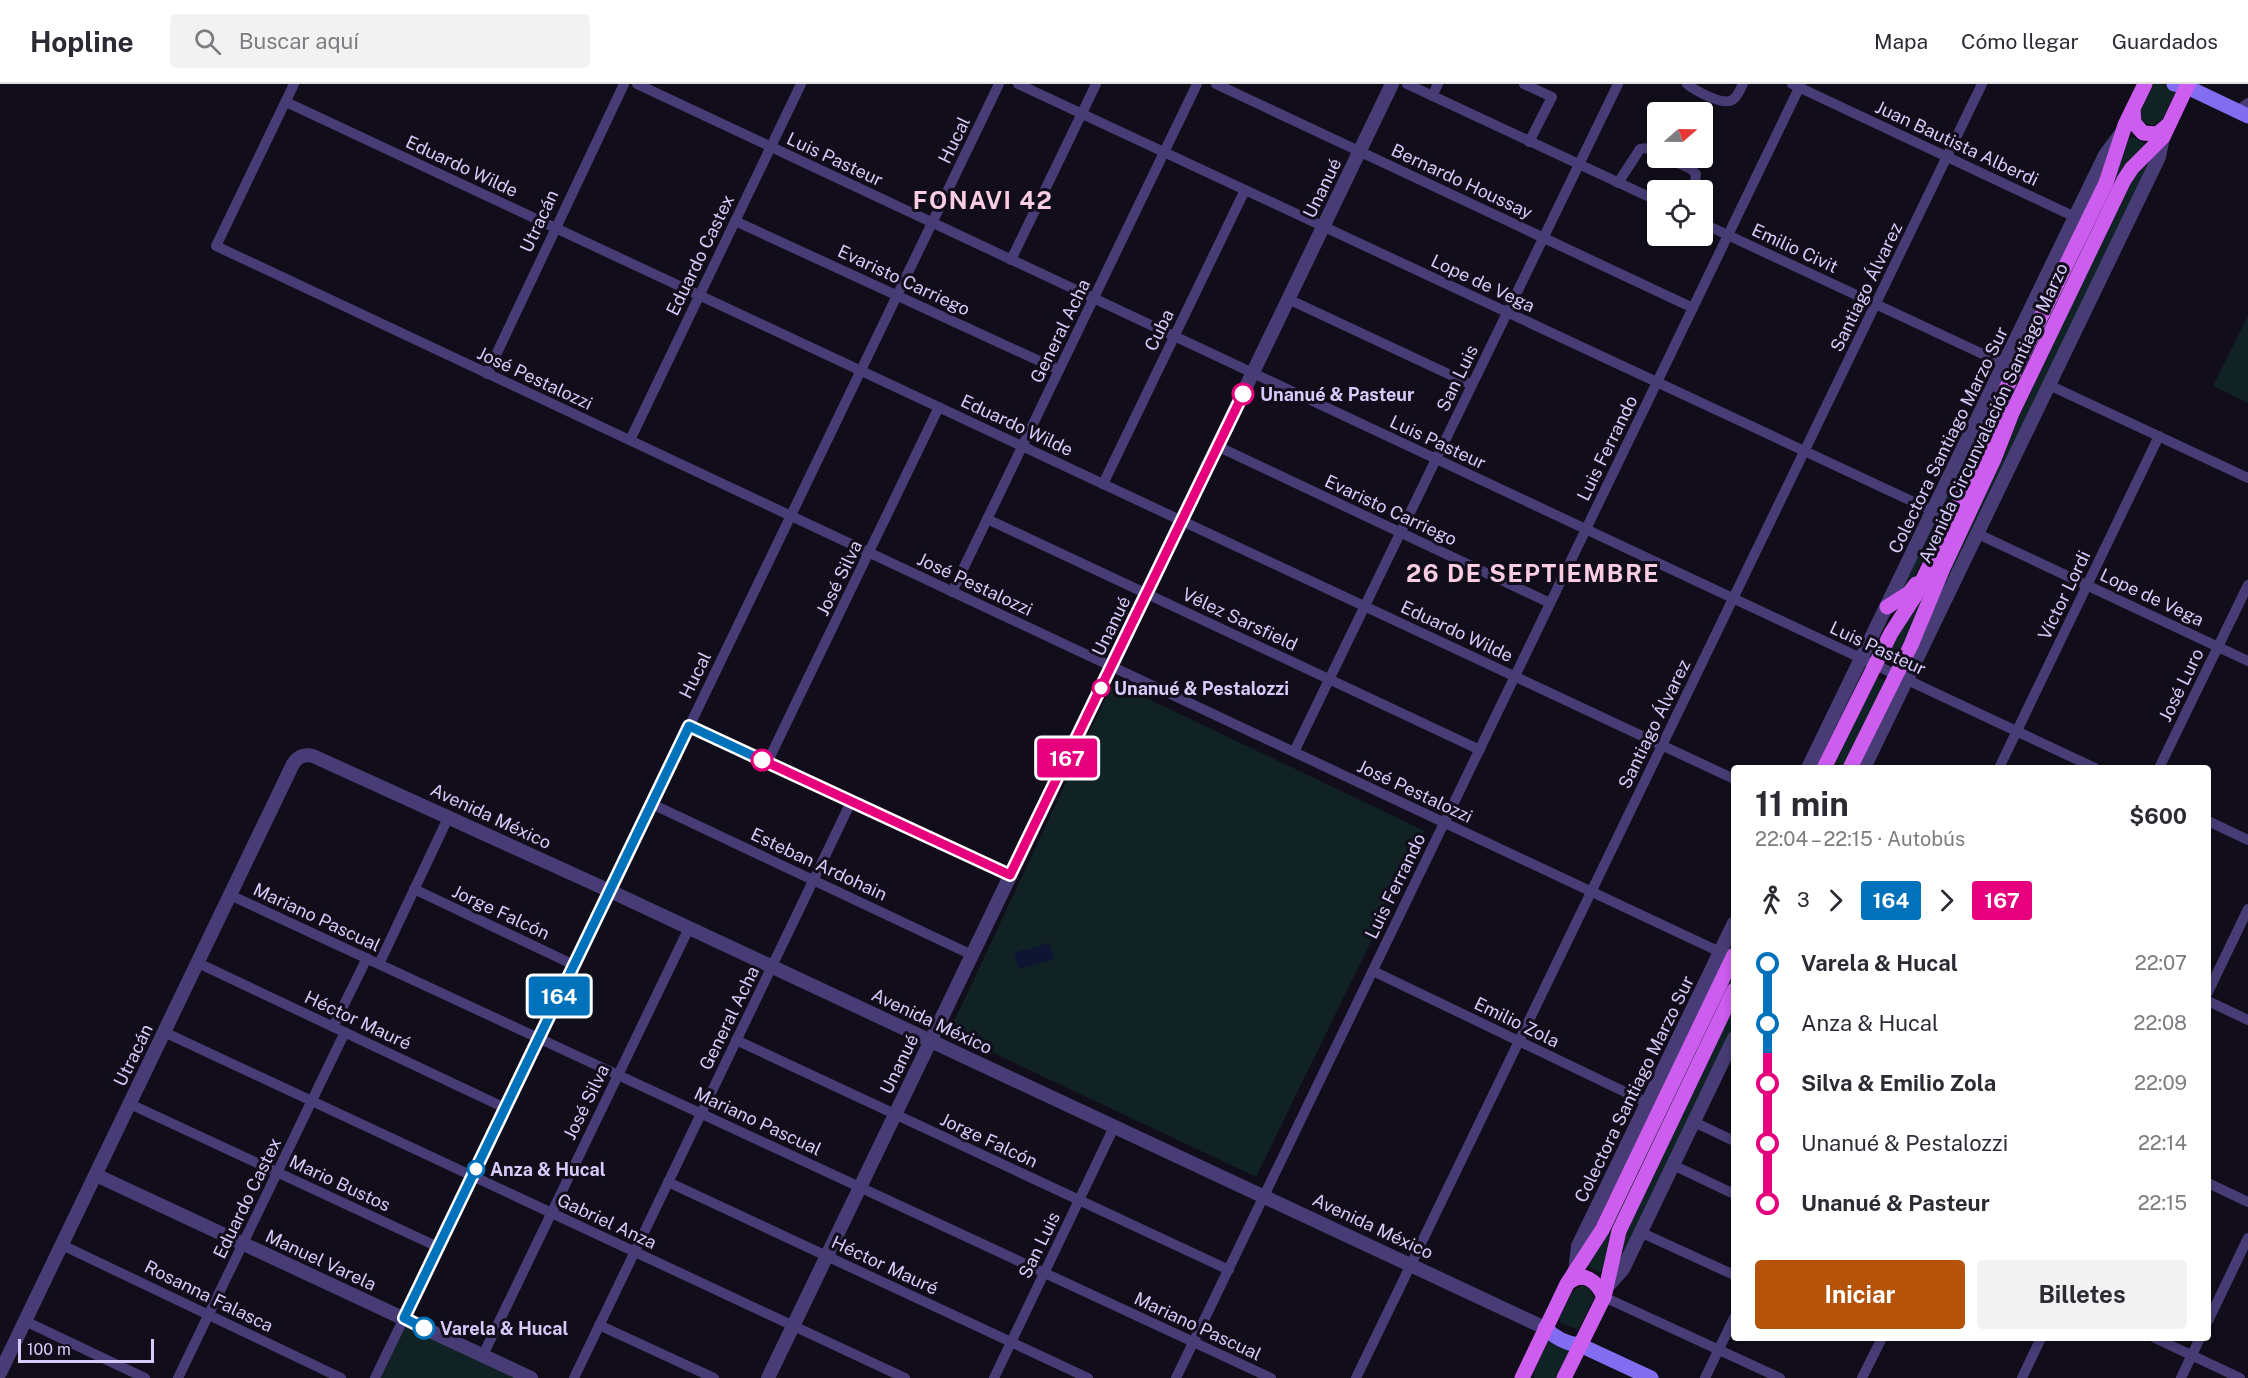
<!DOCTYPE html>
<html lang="es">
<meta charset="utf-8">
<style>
body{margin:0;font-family:"Public Sans",sans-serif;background:#f2f2f3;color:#2b2b33;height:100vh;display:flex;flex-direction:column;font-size:22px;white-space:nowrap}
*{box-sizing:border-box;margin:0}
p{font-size:20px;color:#7c7c81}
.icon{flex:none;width:33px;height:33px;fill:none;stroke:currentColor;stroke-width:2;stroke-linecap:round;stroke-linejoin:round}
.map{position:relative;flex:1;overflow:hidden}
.sheet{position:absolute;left:1731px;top:681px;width:480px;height:576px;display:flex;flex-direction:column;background:#fff;border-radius:6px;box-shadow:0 3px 9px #0003}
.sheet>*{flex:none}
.badge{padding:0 12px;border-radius:4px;font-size:21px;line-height:39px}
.needle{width:39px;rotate:70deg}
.controls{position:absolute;left:1647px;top:18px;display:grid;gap:12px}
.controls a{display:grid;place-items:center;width:66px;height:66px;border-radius:6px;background:#fff;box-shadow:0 3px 9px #0003;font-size:30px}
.scale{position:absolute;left:18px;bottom:15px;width:136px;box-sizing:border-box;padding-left:6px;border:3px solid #d7cbfa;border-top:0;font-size:16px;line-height:21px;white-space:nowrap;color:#d7cbfa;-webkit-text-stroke:4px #110d1a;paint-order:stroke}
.map>.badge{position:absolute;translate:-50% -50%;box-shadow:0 0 0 3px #fff}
.legs{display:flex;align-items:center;gap:9px;height:66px;padding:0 24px;font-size:20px}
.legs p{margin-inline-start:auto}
.overview{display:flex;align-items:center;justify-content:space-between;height:102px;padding:0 24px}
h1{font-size:33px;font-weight:700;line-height:45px}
.button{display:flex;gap:12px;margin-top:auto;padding:12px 24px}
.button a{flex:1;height:69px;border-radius:6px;background:#b45309;color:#fff;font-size:24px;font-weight:700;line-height:69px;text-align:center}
.button a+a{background:#f2f2f3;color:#2b2b33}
ul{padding:0 24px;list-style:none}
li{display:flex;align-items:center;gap:21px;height:60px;font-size:22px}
li i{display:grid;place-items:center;width:9px;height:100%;margin:0 8px;background:currentColor}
li i::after{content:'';width:15px;height:15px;margin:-8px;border:4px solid;border-radius:50%;background:#fff}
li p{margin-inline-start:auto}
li:first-child i{background:linear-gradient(#0000 50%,currentColor 0)}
li:last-child i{background:linear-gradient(currentColor 50%,#0000 0)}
header{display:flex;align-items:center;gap:36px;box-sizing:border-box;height:84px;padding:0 30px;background:#fff;border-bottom:2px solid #e1e1e2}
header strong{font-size:28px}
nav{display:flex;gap:33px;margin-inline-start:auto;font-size:21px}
.search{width:420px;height:54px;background:#f2f2f3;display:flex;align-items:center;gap:15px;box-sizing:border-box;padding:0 21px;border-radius:6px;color:#7c7c81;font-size:22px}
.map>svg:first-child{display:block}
</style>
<header>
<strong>Hopline</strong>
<div class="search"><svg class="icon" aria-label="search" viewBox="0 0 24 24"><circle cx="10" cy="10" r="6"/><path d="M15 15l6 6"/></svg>Buscar aquí</div>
<nav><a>Mapa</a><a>Cómo llegar</a><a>Guardados</a></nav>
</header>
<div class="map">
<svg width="2248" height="1294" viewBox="0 0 2248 1294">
<rect width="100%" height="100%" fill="#110d1a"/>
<g fill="#102224">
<path d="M2154 0C2161 0 2171 1 2175 9L2162 36 2152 42 2142 37 2140 27Z"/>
<polygon points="2133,53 2148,61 1908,555 1893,580 1885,576 2116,89 2129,54"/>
<polygon points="2154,70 1918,564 1939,504 2131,94"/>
<polygon points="2108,73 1943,443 1926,469 1909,503 1899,511"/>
<polygon points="2248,232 2248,319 2213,302"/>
<polygon points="1878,593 1885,597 1844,684 1830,684"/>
<polygon points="1113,598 1425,747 1256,1093 949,948"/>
<polygon points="1734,882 1734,896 1613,1149 1603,1187 1599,1188 1587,1182"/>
<polygon points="1734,916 1734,946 1618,1187 1620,1161"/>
<polygon points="1582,1201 1590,1205 1594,1214 1578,1246 1561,1239 1559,1235 1572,1208"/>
<polygon points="403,1238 522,1294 376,1294"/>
<polygon points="1549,1256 1569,1266 1569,1268 1556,1294 1534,1294 1534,1286"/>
</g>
<polygon fill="#0d1533" points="1049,859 1054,875 1019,885 1014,869"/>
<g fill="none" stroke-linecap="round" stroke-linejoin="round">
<g stroke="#473c75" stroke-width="10">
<polyline points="294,0 216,162 1720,868"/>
<polyline points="637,0 2095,684"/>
<polyline points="1018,0 1933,427"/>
<polyline points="1216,0 1693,224"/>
<polyline points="1407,0 1658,117"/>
<polyline points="1524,0 1552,13 1529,58"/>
<path d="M1687 0C1694 6 1723 22 1732 16 1738 13 1740 5 1743 0"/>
<polyline points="1792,0 2075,133"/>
<polyline points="1432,12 1438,0"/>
<polyline points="286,18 1734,695"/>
<polyline points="2237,27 2248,19"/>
<polyline points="1667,74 1691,85 1696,90 1695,98 1692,106"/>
<polyline points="1618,99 1640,65 1648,64 1658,69"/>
<polyline points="735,137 1059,286"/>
<polyline points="1702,139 2004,280"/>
<polyline points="1011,176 1096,0"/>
<polyline points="1288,215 1472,301"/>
<polyline points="487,290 624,0"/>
<polyline points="2049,301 2248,394"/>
<polyline points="630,356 801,0"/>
<polyline points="1217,362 1550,519"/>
<polyline points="1103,400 1245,106"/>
<polyline points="987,435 1480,666"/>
<polyline points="1978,450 2248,577"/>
<polyline points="952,508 1197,0"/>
<polyline points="689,642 1010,791"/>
<polyline points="1294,668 1618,0"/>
<polyline points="767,679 939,323"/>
<polyline points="1999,684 2159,352"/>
<polyline points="2159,684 2248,501"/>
<polyline points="652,720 972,871"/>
<polyline points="2208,737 2248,756"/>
<polyline points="414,805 574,881"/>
<polyline points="230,811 1271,1294"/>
<polyline points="198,879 505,1024"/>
<polyline points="379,880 448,734"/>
<polyline points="1373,887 1648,1019"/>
<polyline points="2208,908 2248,825"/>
<polyline points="2208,917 2248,936"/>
<polyline points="333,943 367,874"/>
<polyline points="164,948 905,1294"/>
<polyline points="736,956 1229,1186"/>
<polyline points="130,1020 438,1163"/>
<polyline points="1694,1038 1734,1057"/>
<polyline points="1673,1081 1734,1110"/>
<polyline points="668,1098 1088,1294"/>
<polyline points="2208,1099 2248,1118"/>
<polyline points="1640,1148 1734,1191"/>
<polyline points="62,1161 341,1294"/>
<polyline points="1604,1213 1780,1294"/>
<polyline points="25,1237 145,1294"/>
<polyline points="2208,1237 2248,1154"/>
<polyline points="599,1241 714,1294"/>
<polyline points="2155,1254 2240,1294"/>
<polyline points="483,1271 689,844"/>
<polyline points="178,1294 345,948"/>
<polyline points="375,1294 999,0"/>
<polyline points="574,1294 851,718"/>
<polyline points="994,1294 1114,1043"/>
<polyline points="1176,1294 1801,0"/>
<polyline points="1356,1294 1982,0"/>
<polyline points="1705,1294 1734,1234"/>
<polyline points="1862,1294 1882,1254"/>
<polyline points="2022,1294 2041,1254"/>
<polyline points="2181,1294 2200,1254"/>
</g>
<g stroke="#473c75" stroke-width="14">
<polyline points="1808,684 2105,71 2120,51"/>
<polyline points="1864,684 2159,73 2163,53"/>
<polyline points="96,1091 531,1294"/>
<polyline points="1575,1188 1578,1162 1734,839"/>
<polyline points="1606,1204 1623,1185 1734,954"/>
<path d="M0 1289 293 680C298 672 304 670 313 672L610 807 1545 1244"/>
<polyline points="768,1294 1392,0"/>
</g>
<g stroke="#826cf0" stroke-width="15">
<polyline points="2174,0 2187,3 2248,32"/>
<path d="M1545 1244C1554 1253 1567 1260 1580 1261L1651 1294"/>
</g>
<g stroke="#cd5def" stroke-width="15">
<polyline points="2133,25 2134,39 2143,49 2157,50 2168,41"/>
<polyline points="1887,523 1909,509 1916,500"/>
<polyline points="1824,684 1891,549 1915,512 1947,445 1979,375 2003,311 2106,99 2125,41 2145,0"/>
<polyline points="1850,684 1911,561 1943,484 1994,375 2012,329 2124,96 2132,84 2163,53 2188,0"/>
<path d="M1568 1199C1583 1186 1597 1197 1604 1213"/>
<polyline points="1522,1294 1567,1200 1602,1146 1734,871"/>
<polyline points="1564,1294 1604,1213 1619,1147 1734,906"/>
</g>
</g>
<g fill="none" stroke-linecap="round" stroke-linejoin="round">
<g stroke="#fff" stroke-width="14">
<polyline id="line-1" points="424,1244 404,1234 689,642 762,676"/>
</g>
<g stroke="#fff" stroke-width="14">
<polyline id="line-2" points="762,676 1010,791 1243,310"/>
</g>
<use href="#line-1" stroke="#0072bc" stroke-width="9"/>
<use href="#line-2" stroke="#e6007e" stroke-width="9"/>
</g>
<g fill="#fff" stroke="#e6007e" stroke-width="3">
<circle cx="1243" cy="310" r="10"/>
<circle cx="1101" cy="604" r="8"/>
<circle cx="762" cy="676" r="10"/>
</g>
<g fill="#fff" stroke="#0072bc" stroke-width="3">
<circle cx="476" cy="1085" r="8"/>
<circle cx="424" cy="1244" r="10"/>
</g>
<g text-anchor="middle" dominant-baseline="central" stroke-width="6" stroke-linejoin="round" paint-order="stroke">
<g font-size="18" fill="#d7cbfa" stroke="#110d1a">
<text transform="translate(954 56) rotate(-64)">Hucal</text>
<text transform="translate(1957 59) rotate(25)">Juan Bautista Alberdi</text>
<text transform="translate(835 75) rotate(25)">Luis Pasteur</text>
<text transform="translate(462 82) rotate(25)">Eduardo Wilde</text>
<text transform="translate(1462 97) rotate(25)">Bernardo Houssay</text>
<text transform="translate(1322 104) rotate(-64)">Unanué</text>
<text transform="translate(539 137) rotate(-65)">Utracán</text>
<text transform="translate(1795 164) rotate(25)">Emilio Civit</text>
<text transform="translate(700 171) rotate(-64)">Eduardo Castex</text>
<text transform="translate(904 196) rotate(25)">Evaristo Carriego</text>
<text transform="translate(1483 199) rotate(25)">Lope de Vega</text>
<text transform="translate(1866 203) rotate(-64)">Santiago Álvarez</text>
<text transform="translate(1159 246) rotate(-64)">Cuba</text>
<text transform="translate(1060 247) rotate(-64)">General Acha</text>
<text transform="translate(535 294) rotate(25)">José Pestalozzi</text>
<text transform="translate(1457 294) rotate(-64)">San Luis</text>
<text transform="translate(1993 329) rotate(-65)">Avenida Circunvalación Santiago Marzo</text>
<text transform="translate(1017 341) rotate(25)">Eduardo Wilde</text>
<text transform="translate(1948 356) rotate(-64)">Colectora Santiago Marzo Sur</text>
<text transform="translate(1438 358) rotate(25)">Luis Pasteur</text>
<text transform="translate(1607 364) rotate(-64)">Luis Ferrando</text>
<text transform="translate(1391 426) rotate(25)">Evaristo Carriego</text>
<text transform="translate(839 494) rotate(-64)">José Silva</text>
<text transform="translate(975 500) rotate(25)">José Pestalozzi</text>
<text transform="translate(2064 511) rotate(-64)">Víctor Lordi</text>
<text transform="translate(2152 513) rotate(25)">Lope de Vega</text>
<text transform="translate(1240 535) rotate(25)">Vélez Sarsfield</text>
<text transform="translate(1111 542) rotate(-64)">Unanué</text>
<text transform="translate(1457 547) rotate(25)">Eduardo Wilde</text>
<text transform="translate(1878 564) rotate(25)">Luis Pasteur</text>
<text transform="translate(695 591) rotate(-64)">Hucal</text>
<text transform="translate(2181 601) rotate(-64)">José Luro</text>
<text transform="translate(1654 640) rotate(-64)">Santiago Álvarez</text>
<text transform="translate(1415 707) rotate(25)">José Pestalozzi</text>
<text transform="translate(491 732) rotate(25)">Avenida México</text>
<text transform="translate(819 780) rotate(25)">Esteban Ardohain</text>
<text transform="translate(1395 802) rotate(-64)">Luis Ferrando</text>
<text transform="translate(501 828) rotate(25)">Jorge Falcón</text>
<text transform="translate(317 833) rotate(25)">Mariano Pascual</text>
<text transform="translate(729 934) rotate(-64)">General Acha</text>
<text transform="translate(358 936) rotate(25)">Héctor Mauré</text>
<text transform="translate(932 937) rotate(25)">Avenida México</text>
<text transform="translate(1517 938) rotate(26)">Emilio Zola</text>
<text transform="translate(133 971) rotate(-64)">Utracán</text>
<text transform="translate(899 980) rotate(-64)">Unanué</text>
<text transform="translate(1634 1005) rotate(-64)">Colectora Santiago Marzo Sur</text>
<text transform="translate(586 1018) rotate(-64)">José Silva</text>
<text transform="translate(758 1037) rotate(25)">Mariano Pascual</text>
<text transform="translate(989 1056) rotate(25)">Jorge Falcón</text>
<text transform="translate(340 1099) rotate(25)">Mario Bustos</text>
<text transform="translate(247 1114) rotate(-64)">Eduardo Castex</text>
<text transform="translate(607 1137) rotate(25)">Gabriel Anza</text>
<text transform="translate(1373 1142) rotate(25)">Avenida México</text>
<text transform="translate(1039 1161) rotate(-64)">San Luis</text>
<text transform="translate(321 1176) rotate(25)">Manuel Varela</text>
<text transform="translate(885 1181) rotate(25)">Héctor Mauré</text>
<text transform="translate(209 1212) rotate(26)">Rosanna Falasca</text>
<text transform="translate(1198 1242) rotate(25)">Mariano Pascual</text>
</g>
<g font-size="18" font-weight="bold" fill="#d7cbfa" stroke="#110d1a" text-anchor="start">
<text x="1260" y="310">Unanué &amp; Pasteur</text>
<text x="1114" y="604">Unanué &amp; Pestalozzi</text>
<text x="490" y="1085">Anza &amp; Hucal</text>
<text x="440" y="1244">Varela &amp; Hucal</text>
</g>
<g font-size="24" font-weight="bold" letter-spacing="1.5" fill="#facde3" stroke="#110d1a">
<text x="983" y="116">FONAVI 42</text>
<text x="1533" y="489">26 DE SEPTIEMBRE</text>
</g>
</g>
</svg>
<div class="controls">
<a><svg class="needle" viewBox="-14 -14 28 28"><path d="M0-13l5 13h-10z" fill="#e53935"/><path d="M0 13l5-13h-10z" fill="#7c7c81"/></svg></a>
<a><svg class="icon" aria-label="locate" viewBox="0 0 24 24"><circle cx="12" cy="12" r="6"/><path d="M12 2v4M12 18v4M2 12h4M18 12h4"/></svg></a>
</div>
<div class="scale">100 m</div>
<b class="badge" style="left:559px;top:912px;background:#0072bc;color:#fff">164</b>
<b class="badge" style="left:1067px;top:674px;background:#e6007e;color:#fff">167</b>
<section class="sheet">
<div class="overview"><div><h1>11 min</h1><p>22:04 – 22:15 · Autobús</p></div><b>$600</b></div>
<div class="legs"><svg class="icon" aria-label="walk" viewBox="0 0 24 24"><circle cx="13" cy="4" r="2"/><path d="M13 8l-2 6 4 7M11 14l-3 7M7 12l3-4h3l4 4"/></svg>3<svg class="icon" aria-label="forward" viewBox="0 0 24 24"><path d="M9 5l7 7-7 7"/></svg><b class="badge" style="background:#0072bc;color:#fff">164</b><svg class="icon" aria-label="forward" viewBox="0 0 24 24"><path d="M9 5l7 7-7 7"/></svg><b class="badge" style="background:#e6007e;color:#fff">167</b></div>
<ul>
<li><i style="color:#0072bc"></i><b>Varela &amp; Hucal</b><p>22:07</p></li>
<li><i style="color:#0072bc"></i><span>Anza &amp; Hucal</span><p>22:08</p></li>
<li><i style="color:#e6007e"></i><b>Silva &amp; Emilio Zola</b><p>22:09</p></li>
<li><i style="color:#e6007e"></i><span>Unanué &amp; Pestalozzi</span><p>22:14</p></li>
<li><i style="color:#e6007e"></i><b>Unanué &amp; Pasteur</b><p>22:15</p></li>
</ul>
<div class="button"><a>Iniciar</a><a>Billetes</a></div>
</section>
</div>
